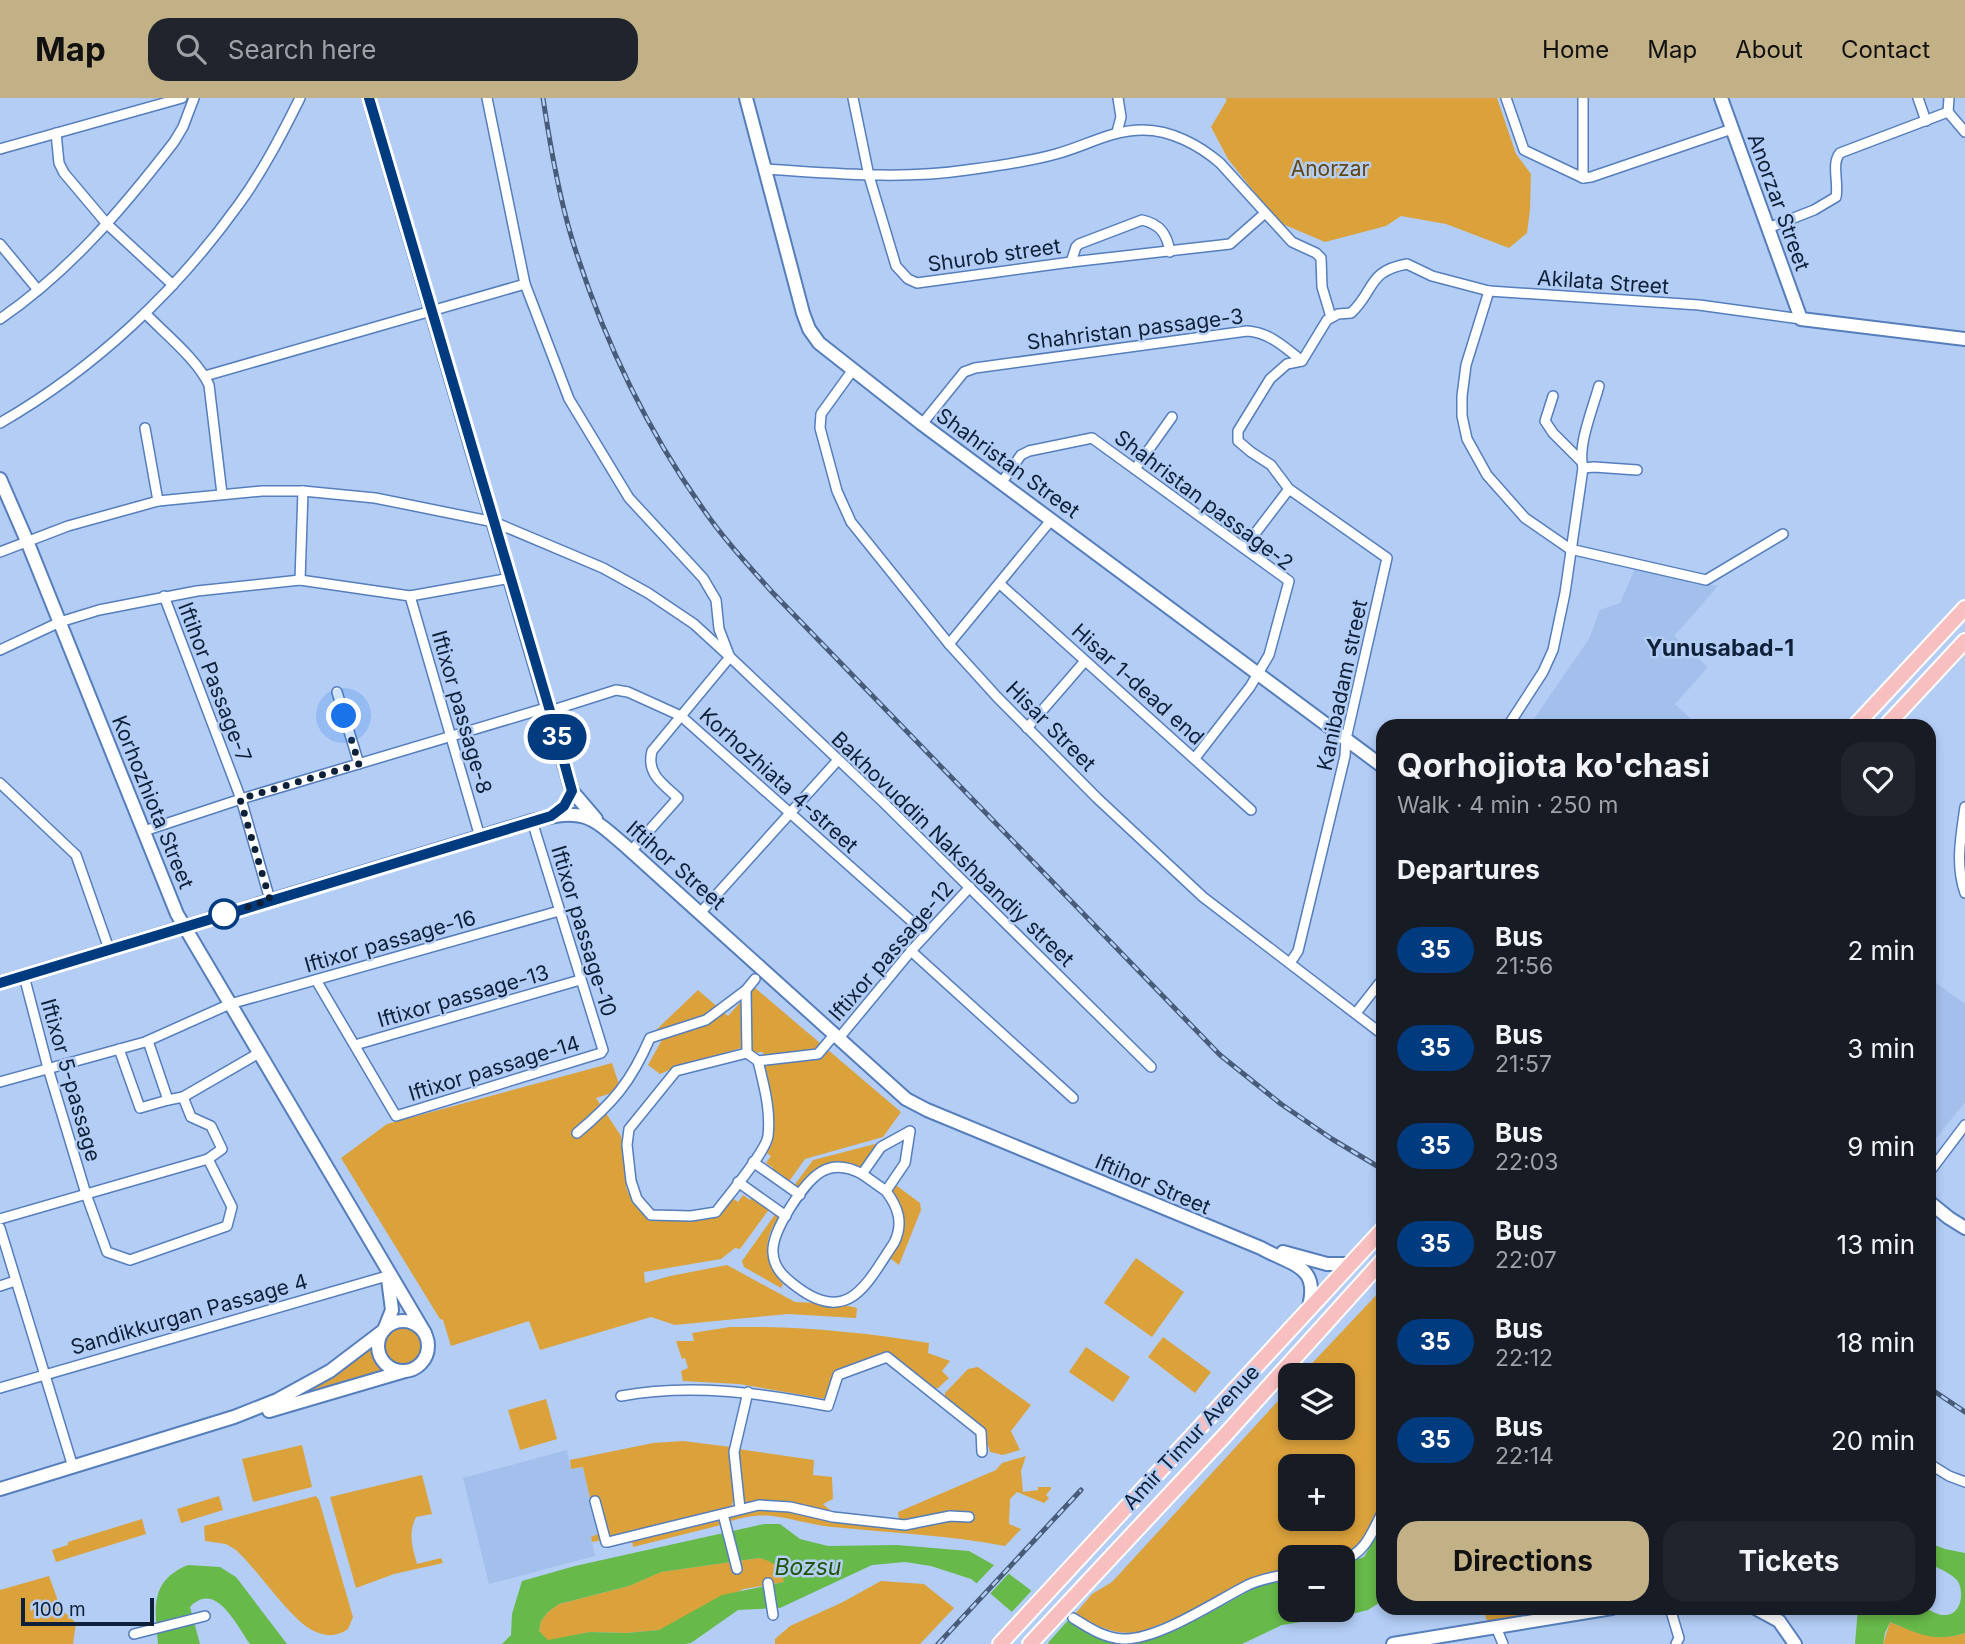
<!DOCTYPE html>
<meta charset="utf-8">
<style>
body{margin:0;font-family:Inter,sans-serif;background:#20242c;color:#f1f3f6;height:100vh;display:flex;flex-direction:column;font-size:26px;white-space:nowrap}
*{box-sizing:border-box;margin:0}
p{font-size:23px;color:#9ea1a6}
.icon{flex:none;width:38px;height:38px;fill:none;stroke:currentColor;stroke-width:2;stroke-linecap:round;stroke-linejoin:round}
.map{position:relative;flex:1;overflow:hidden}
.details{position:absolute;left:1376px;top:621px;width:560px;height:896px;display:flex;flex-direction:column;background:#171b24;border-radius:21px;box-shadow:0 4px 10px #0003}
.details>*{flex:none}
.badge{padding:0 14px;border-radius:23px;font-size:24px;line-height:46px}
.tools{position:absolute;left:1278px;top:1265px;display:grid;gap:14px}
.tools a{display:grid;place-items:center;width:77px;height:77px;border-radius:14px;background:#171b24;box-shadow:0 4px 10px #0003;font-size:35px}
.scale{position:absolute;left:21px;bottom:18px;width:133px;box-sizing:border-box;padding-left:7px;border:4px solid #0f2039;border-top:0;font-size:19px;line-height:24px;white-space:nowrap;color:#0f2039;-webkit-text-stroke:5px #b3cdf5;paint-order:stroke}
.you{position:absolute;width:35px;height:35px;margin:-18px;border:5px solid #fff;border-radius:50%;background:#1a73e8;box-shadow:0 0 0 10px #1a73e833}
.map>.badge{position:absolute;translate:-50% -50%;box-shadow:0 0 0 4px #fff}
h2{padding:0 21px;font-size:26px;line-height:63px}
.round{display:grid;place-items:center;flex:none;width:74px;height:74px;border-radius:21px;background:#20242c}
.overview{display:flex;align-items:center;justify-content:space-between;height:119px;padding:0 21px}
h1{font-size:33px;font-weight:700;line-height:52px}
.primary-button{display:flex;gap:14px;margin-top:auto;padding:14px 21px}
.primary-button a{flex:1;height:80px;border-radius:21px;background:#c2b087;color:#111;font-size:28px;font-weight:700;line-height:80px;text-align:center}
.primary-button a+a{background:#20242c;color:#f1f3f6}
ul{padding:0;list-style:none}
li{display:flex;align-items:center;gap:21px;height:98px;padding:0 21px}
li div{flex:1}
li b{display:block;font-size:26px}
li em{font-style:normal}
li .badge{min-width:77px;font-weight:700;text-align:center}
header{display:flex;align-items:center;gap:42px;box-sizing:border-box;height:98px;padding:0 35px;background:#c2b087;color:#111}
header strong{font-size:33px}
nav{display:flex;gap:38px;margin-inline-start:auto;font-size:24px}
.search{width:490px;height:63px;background:#20242c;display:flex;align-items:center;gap:18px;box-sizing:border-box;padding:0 24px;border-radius:21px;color:#9ea1a6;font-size:26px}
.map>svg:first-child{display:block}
</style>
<header>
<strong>Map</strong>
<div class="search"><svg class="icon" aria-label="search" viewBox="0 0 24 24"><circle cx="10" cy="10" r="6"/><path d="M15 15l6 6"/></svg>Search here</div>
<nav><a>Home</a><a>Map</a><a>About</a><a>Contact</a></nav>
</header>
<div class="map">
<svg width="1965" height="1546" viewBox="0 0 1965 1546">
<rect width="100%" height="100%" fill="#b3cdf5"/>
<g fill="#a3bfeb">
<polygon points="1635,471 1718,488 1674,538 1708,569 1675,606 1698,628 1529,628 1589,541 1600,512 1620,505"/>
<polygon points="1928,879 1965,906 1965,1004 1929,1049"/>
<polygon points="567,1352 571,1371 583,1369 598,1437 591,1439 595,1458 489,1486 463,1380"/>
</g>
<g fill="#dba23c" fill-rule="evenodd">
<polygon points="1225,0 1497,0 1516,56 1531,76 1530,112 1527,135 1509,150 1446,126 1401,118 1386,128 1325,144 1278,124 1228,61 1211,29 1227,2"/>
<path d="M754 889 901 1014 883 1039 805 1061 788 1085 772 1074 773 1070 766 1065 771 1058 764 1053C777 1025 768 985 763 954L753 955 748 946 742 947 741 950 676 969 660 976 648 967 663 940 655 933 698 892 728 918Z"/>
<path d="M612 965 621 992 596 1000 621 1038 630 1087 626 1089C631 1101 637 1111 649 1119L716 1118 731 1099 738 1104 743 1097 750 1102 753 1099 770 1110 740 1151 735 1150 721 1161 644 1174 645 1185 670 1178 727 1167 795 1204 840 1206 857 1210 856 1220 788 1216 675 1227 651 1219 540 1252 529 1223 451 1248 443 1222 440 1221 341 1060 387 1026Z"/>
<path d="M879 1045 860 1072C825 1068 823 1061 802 1093L793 1089 813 1062Z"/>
<path d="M893 1085 920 1105 921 1112 899 1167 887 1158C898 1130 911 1117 888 1092Z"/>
<path d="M776 1115 779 1118C763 1142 762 1164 783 1186L781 1190 744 1169 742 1163Z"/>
<polygon points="1136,1160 1184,1194 1152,1239 1104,1205"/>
<path d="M1382 1191V1410L1364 1445 1342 1460H1290V1472L1144 1533C1116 1539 1099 1529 1075 1516L1092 1496 1112 1484 1290 1290V1330H1342V1278L1301 1277ZM1290 1368H1342V1421H1290Z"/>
<circle cx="402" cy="1248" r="21"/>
<path d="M730 1229C797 1228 863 1234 929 1245L928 1255 950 1263 942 1273 949 1280 938 1290 933 1291 886 1254 833 1276 826 1301 739 1286 683 1283 681 1273 688 1270 685 1260 682 1261 676 1243H694L692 1235Z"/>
<polygon points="1163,1239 1211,1274 1195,1295 1148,1259"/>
<polygon points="371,1249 373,1262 386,1276 281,1303"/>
<polygon points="1086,1249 1130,1279 1113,1304 1069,1274"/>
<path d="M978 1269 1031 1307 1011 1333 1020 1352 1003 1357 990 1354C985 1330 963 1317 945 1302V1295L968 1271Z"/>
<polygon points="546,1301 557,1341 520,1352 508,1312"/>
<polygon points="683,1343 731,1349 734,1401 731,1409 724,1413 657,1427 622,1438 592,1444 591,1439 598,1436 583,1369 571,1371 570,1362 653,1345"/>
<polygon points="302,1347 312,1389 253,1404 242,1361"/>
<polygon points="738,1351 814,1362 813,1377 832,1379 833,1401 823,1406 837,1418 745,1405 741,1396"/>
<path d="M1026 1358 1021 1373 1023 1394 1038 1392V1389H1051V1391L1046 1397 1049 1400 1044 1405 1017 1394 1010 1401 1009 1426 1021 1431 1005 1448C948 1437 891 1435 833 1429 791 1425 770 1408 726 1425L728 1418 765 1410 900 1427 898 1414 996 1372 1002 1365Z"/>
<path d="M422 1377 432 1416 416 1419C408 1435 412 1449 417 1466L441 1460 443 1465 394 1476 356 1490 330 1399Z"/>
<polygon points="219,1398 223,1412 181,1425 177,1411"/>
<path d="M316 1398 319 1402 353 1519 348 1531C337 1539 325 1539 312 1532 291 1522 257 1471 236 1452L226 1446 205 1443 204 1428Z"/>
<polygon points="142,1421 146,1436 56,1464 52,1452 68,1447 68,1444"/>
<polygon points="719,1421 721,1427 633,1449 632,1443"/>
<path d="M759 1460C775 1463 782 1469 785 1484L744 1491 659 1532 626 1535 590 1534 548 1543 539 1533 541 1523 548 1514 559 1506 629 1488 660 1474Z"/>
<polygon points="49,1478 61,1511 76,1525 73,1546 0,1546 0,1492"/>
<polygon points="881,1483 924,1486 954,1510 920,1546 775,1546 775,1541 790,1528 841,1505"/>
<polygon points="1484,1510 1569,1510 1490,1524 1486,1521"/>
<path d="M1890 1524C1916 1535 1937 1544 1965 1535V1546H1883Z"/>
</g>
<g fill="#67b94a" fill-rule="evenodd">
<path d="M764 1426H780L800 1441 828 1448 897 1447 969 1453 1008 1475 1088 1536 1109 1544H1124L1177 1529 1202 1519 1263 1485 1290 1479V1512H1342V1466L1364 1459 1382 1429V1503L1368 1512 1352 1516 1282 1527 1242 1546H1049L991 1496 971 1481 931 1468 905 1464 872 1467 780 1510 738 1512 691 1545 685 1546H502L511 1537 512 1516 522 1483 575 1468ZM759 1460C774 1463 782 1470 784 1484L722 1497 659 1532 626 1535 590 1534 548 1542 539 1533 541 1523 548 1514 559 1506 629 1488 661 1474Z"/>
<path d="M1929 1445 1945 1451 1965 1455V1535C1934 1545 1919 1536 1890 1524L1885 1535 1883 1546H1855L1858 1510C1879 1510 1902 1509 1923 1510 1930 1511 1936 1517 1943 1517 1962 1519 1965 1493 1957 1482 1949 1474 1938 1470 1929 1466Z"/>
<path d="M188 1467 220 1469 236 1479 287 1546H250C236 1527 216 1482 190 1509L200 1546H158C155 1511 149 1483 188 1467Z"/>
</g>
<g fill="#b3cdf5">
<polygon points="997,1464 1011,1473 988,1498 974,1488"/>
<polygon points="1034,1490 1071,1519 1047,1546 1043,1546 1010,1516"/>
</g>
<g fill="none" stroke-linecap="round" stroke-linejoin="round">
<g stroke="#557ebb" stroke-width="12">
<g id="street">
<polyline points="487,0 525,186 569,301 629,400 703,480 716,502 719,531 729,557"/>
<polyline points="853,0 869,78 896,168 908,181 917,185 1071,164 1230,146 1264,116"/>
<polyline points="1506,0 1524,52 1583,80 1591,79 1732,31"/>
<polyline points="1918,0 1926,23"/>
<polyline points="1948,14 1949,0"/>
<polyline points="1117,34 1121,19 1118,0"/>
<polyline points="56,35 59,65 64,75 107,126 173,187"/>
<polyline points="0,51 182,0"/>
<path d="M764 71C832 75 899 82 967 72 996 68 1028 64 1056 56 1086 48 1111 32 1143 32 1171 32 1199 47 1220 65L1292 144 1316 155 1321 160 1322 189 1331 219"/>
<polyline points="1583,80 1583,0"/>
<path d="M1768 130 1814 112 1836 99C1839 85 1831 65 1840 55L1948 14 1965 34"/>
<polyline points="0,146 38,192"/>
<path d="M1071 164 1076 149 1079 146 1142 122C1160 126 1167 136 1170 154"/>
<polyline points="1489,193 1466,267 1462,298 1462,318 1467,341 1487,377 1525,420 1570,451 1706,482 1783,436"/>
<path d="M145 215C164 235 198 262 209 287L222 396"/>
<path d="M0 221C70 173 123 110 174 44L183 29 194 0"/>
<path d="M1302 263 1327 222 1338 216 1351 215C1375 193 1367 173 1407 166L1432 178 1489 193 1699 207 1801 221"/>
<polyline points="852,273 821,316 820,330 837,393 851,424 949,546 997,599 1097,700 1203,799 1382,936"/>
<polyline points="205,278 525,186"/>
<polyline points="1553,298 1545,323 1553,335 1580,362"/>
<path d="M0 325C94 271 176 194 239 106 263 73 282 36 300 0"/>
<path d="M922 326 964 274 975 270 1247 233C1269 234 1286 250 1302 263L1287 266 1270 281 1238 333V343L1251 354 1271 367 1289 391 1387 460 1346 641 1345 658 1298 853 1290 865"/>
<polyline points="145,330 158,403"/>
<polyline points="1583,370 1594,369 1637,372"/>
<polyline points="1135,371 1172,319"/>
<polyline points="1002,384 1021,357 1029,353 1092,340 1289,483 1269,557 1250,589 1195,660"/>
<polyline points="1244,450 1289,391"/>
<polyline points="0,454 68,428 158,403 262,393 303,393 375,400 494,424 603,470 648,495 694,526 730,559 883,704 1151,969"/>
<polyline points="300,482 303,393"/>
<polyline points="1000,486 1251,712"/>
<polyline points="164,498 241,701 270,802"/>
<polyline points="410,498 480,739"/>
<polyline points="949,546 1052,421"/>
<polyline points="0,552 60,524 99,512 197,493 300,482 410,498 511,480"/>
<polyline points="337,594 359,666"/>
<polyline points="550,613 616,592 628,594 681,618 926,836"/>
<path d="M1508 628 1543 574 1553 552 1565 495 1583 370C1577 348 1593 310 1599 288"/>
<polyline points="1027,630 1085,563"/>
<polyline points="0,685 76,757 109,851"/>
<path d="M1965 709C1961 737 1955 767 1965 795"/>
<polyline points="144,733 241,701 549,609"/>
<path d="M631 753 678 700C663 686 646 676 652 653L730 559"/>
<polyline points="701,814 838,662"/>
<polyline points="911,853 1073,1000"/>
<polyline points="24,878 48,970 86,1096 107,1154 130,1162 227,1128 232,1109 208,1061"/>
<polyline points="755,881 746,892 747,955 758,963 818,956 835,936"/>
<polyline points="316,882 396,1018 601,955 603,952 532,723"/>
<polyline points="1356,915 1382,882"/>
<polyline points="839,940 911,853 970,789"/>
<polyline points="355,947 580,882"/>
<polyline points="119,951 140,1010 168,1002 148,943"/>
<path d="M747 955 676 973 629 1031 627 1047 631 1083 637 1101 651 1117 691 1118 716 1114C727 1099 766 1054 768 1038 771 1012 764 988 758 963"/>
<polyline points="0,984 145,944 230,906 559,813"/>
<polyline points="183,999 259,955"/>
<path d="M910 1033 905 1065 886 1093C898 1109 904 1125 894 1145 867 1185 849 1228 797 1189 785 1180 774 1171 773 1155 771 1134 803 1085 821 1074 834 1066 849 1069 862 1076L881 1049Z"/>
<path d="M577 1035C613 1005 631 984 650 940L706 922 746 892"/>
<polyline points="753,1064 800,1097"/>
<polyline points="862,1076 886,1093"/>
<polyline points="1928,1076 1965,1027"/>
<polyline points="738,1084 786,1118"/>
<polyline points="0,1121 208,1061 222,1051 211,1028 191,1019 183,999 168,1002"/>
<polyline points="0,1130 73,1369"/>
<polyline points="1373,1173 1382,1180"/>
<polyline points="0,1188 15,1183"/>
<polyline points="0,1290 387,1178"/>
<path d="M621 1298C691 1285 760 1295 828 1308L838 1277 887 1259 981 1334 982 1354"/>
<polyline points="1928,1365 1949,1378 1965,1384"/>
<polyline points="595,1403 606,1444 608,1444 759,1407 790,1409 833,1419 905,1427 950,1418 969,1419"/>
<polyline points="740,1411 734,1354 748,1294"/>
<polyline points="723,1416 737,1471"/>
<path d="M1342 1462C1365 1456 1372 1434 1382 1415"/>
<polyline points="768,1485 773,1517"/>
<polyline points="1670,1510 1679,1540 1676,1546"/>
<path d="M1073 1520C1089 1530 1104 1540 1123 1541 1159 1542 1216 1503 1248 1487 1261 1481 1276 1479 1290 1475"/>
<polyline points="1496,1529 1503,1546"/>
<polyline points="134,1536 205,1518"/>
</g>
</g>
<g stroke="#557ebb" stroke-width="16">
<g id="secondary">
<polyline points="369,0 572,693 596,721"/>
<polyline points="746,0 803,215 809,231 819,245 922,326 1382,668"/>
<polyline points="1721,0 1801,221 1965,241"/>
<polyline points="0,381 27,443 177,816 425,1235"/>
<path d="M0 885 532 723C586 709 591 718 631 753L906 1001 927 1012 1261 1150C1293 1168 1321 1167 1308 1212"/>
<polyline points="1928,1103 1949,1120 1965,1130"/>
<polyline points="1283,1154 1327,1166 1351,1166"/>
<circle cx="403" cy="1248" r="25"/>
<polyline points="269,1313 405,1273"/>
<polyline points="0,1391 234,1319 277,1302 330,1273 384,1232 392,1212 388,1181"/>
<polyline points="1755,1510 1779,1523 1795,1546"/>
<polyline points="1393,1546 1612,1510"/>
</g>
</g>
<g stroke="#fff" stroke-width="18">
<g id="primary">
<polyline points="1855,628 1965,510"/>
<polyline points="1886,628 1965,543"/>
<polyline points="1000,1546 1382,1132"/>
<polyline points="1030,1546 1227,1335 1382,1163"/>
</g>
</g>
<use href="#street" stroke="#fff" stroke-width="9"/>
<use href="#secondary" stroke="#fff" stroke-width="12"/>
<use href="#primary" stroke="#f8bfc1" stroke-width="14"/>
<g stroke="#485c7a" stroke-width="5">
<g id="rail">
<path d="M543 0C550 47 558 95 572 141 601 235 644 327 701 408 722 439 747 466 772 494L1220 957 1281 1006 1332 1041 1382 1071"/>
<polyline points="1928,1289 1965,1314"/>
<polyline points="938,1546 1081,1392"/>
</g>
</g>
<use href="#rail" stroke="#b3cdf5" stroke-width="2.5" stroke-dasharray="8" stroke-linecap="butt"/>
</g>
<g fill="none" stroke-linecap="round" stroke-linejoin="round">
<g stroke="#fff" stroke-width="16">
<polyline id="line" points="0,885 551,718 564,708 572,693 550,613 369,0"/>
</g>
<use href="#line" stroke="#003b80" stroke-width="10"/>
<polyline stroke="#0f2039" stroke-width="7" stroke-dasharray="0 12.6" points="224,816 270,802 240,701 359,666 344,618"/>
</g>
<circle fill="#fff" stroke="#003b80" stroke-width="3.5" cx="224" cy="816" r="14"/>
<g text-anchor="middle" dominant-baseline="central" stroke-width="5" stroke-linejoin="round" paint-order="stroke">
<g font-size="21" fill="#63460f" stroke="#b3cdf5">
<text x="1330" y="70">Anorzar</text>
</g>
<g font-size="21" fill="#0f2039" stroke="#b3cdf5">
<text transform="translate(1779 104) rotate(70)">Anorzar Street</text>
<text transform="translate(994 157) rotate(-8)">Shurob street</text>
<text transform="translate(1603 184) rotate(4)">Akilata Street</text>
<text transform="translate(1135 231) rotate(-7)">Shahristan passage-3</text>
<text transform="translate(1008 365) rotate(36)">Shahristan Street</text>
<text transform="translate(1204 402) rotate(37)">Shahristan passage-2</text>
<text transform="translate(215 584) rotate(69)">Iftihor Passage-7</text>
<text transform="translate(1138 586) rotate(42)">Hisar 1-dead end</text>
<text transform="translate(1342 587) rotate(-78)">Kanibadam street</text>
<text transform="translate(462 614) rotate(74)">Iftixor passage-8</text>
<text transform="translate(1051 628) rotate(45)">Hisar Street</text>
<text transform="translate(779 682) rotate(42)">Korhozhiаta 4-street</text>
<text transform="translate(153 704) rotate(68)">Korhozhiota Street</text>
<text transform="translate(953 751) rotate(44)">Bakhovuddin Nakshbandiy street</text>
<text transform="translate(676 767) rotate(41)">Iftihor Street</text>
<text transform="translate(584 833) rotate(73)">Iftixor passage-10</text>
<text transform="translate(390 843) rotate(-16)">Iftixor passage-16</text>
<text transform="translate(891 853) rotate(-49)">Iftixor passage-12</text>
<text transform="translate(463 898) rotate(-16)">Iftixor passage-13</text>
<text transform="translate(494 970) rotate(-17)">Iftixor passage-14</text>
<text transform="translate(71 982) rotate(74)">Iftixor 5-passage</text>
<text transform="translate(1153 1086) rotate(23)">Iftihor Street</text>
<text transform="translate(189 1216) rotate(-16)">Sandikkurgаn Passage 4</text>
<text transform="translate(1191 1339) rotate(-47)">Amir Timur Avenue</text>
</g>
<g font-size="23" font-weight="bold" fill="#0f2039" stroke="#b3cdf5">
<text x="1720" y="550">Yunusabad-1</text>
</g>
<g font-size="23" font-style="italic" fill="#205507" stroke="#b3cdf5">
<text x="808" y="1469">Bozsu</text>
</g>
</g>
</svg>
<div class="tools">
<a><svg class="icon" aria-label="layers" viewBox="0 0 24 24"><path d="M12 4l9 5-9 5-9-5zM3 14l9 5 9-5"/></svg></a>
<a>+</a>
<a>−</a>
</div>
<div class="scale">100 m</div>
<div class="you" style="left:344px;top:618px"></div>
<b class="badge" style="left:557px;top:639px;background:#003b80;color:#fff">35</b>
<section class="details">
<div class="overview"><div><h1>Qorhojiota ko'chasi</h1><p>Walk · 4 min · 250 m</p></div><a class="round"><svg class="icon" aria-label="heart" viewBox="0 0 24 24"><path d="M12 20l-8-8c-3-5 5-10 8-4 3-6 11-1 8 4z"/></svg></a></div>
<h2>Departures</h2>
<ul>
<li><span class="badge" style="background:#003b80;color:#fff">35</span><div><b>Bus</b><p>21:56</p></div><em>2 min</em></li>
<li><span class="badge" style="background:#003b80;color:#fff">35</span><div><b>Bus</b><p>21:57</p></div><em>3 min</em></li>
<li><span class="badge" style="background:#003b80;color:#fff">35</span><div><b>Bus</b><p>22:03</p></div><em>9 min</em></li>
<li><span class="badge" style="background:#003b80;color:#fff">35</span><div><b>Bus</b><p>22:07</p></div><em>13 min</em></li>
<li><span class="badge" style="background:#003b80;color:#fff">35</span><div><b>Bus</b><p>22:12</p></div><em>18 min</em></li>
<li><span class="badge" style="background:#003b80;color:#fff">35</span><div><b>Bus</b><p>22:14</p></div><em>20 min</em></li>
</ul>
<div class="primary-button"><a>Directions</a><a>Tickets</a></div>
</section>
</div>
